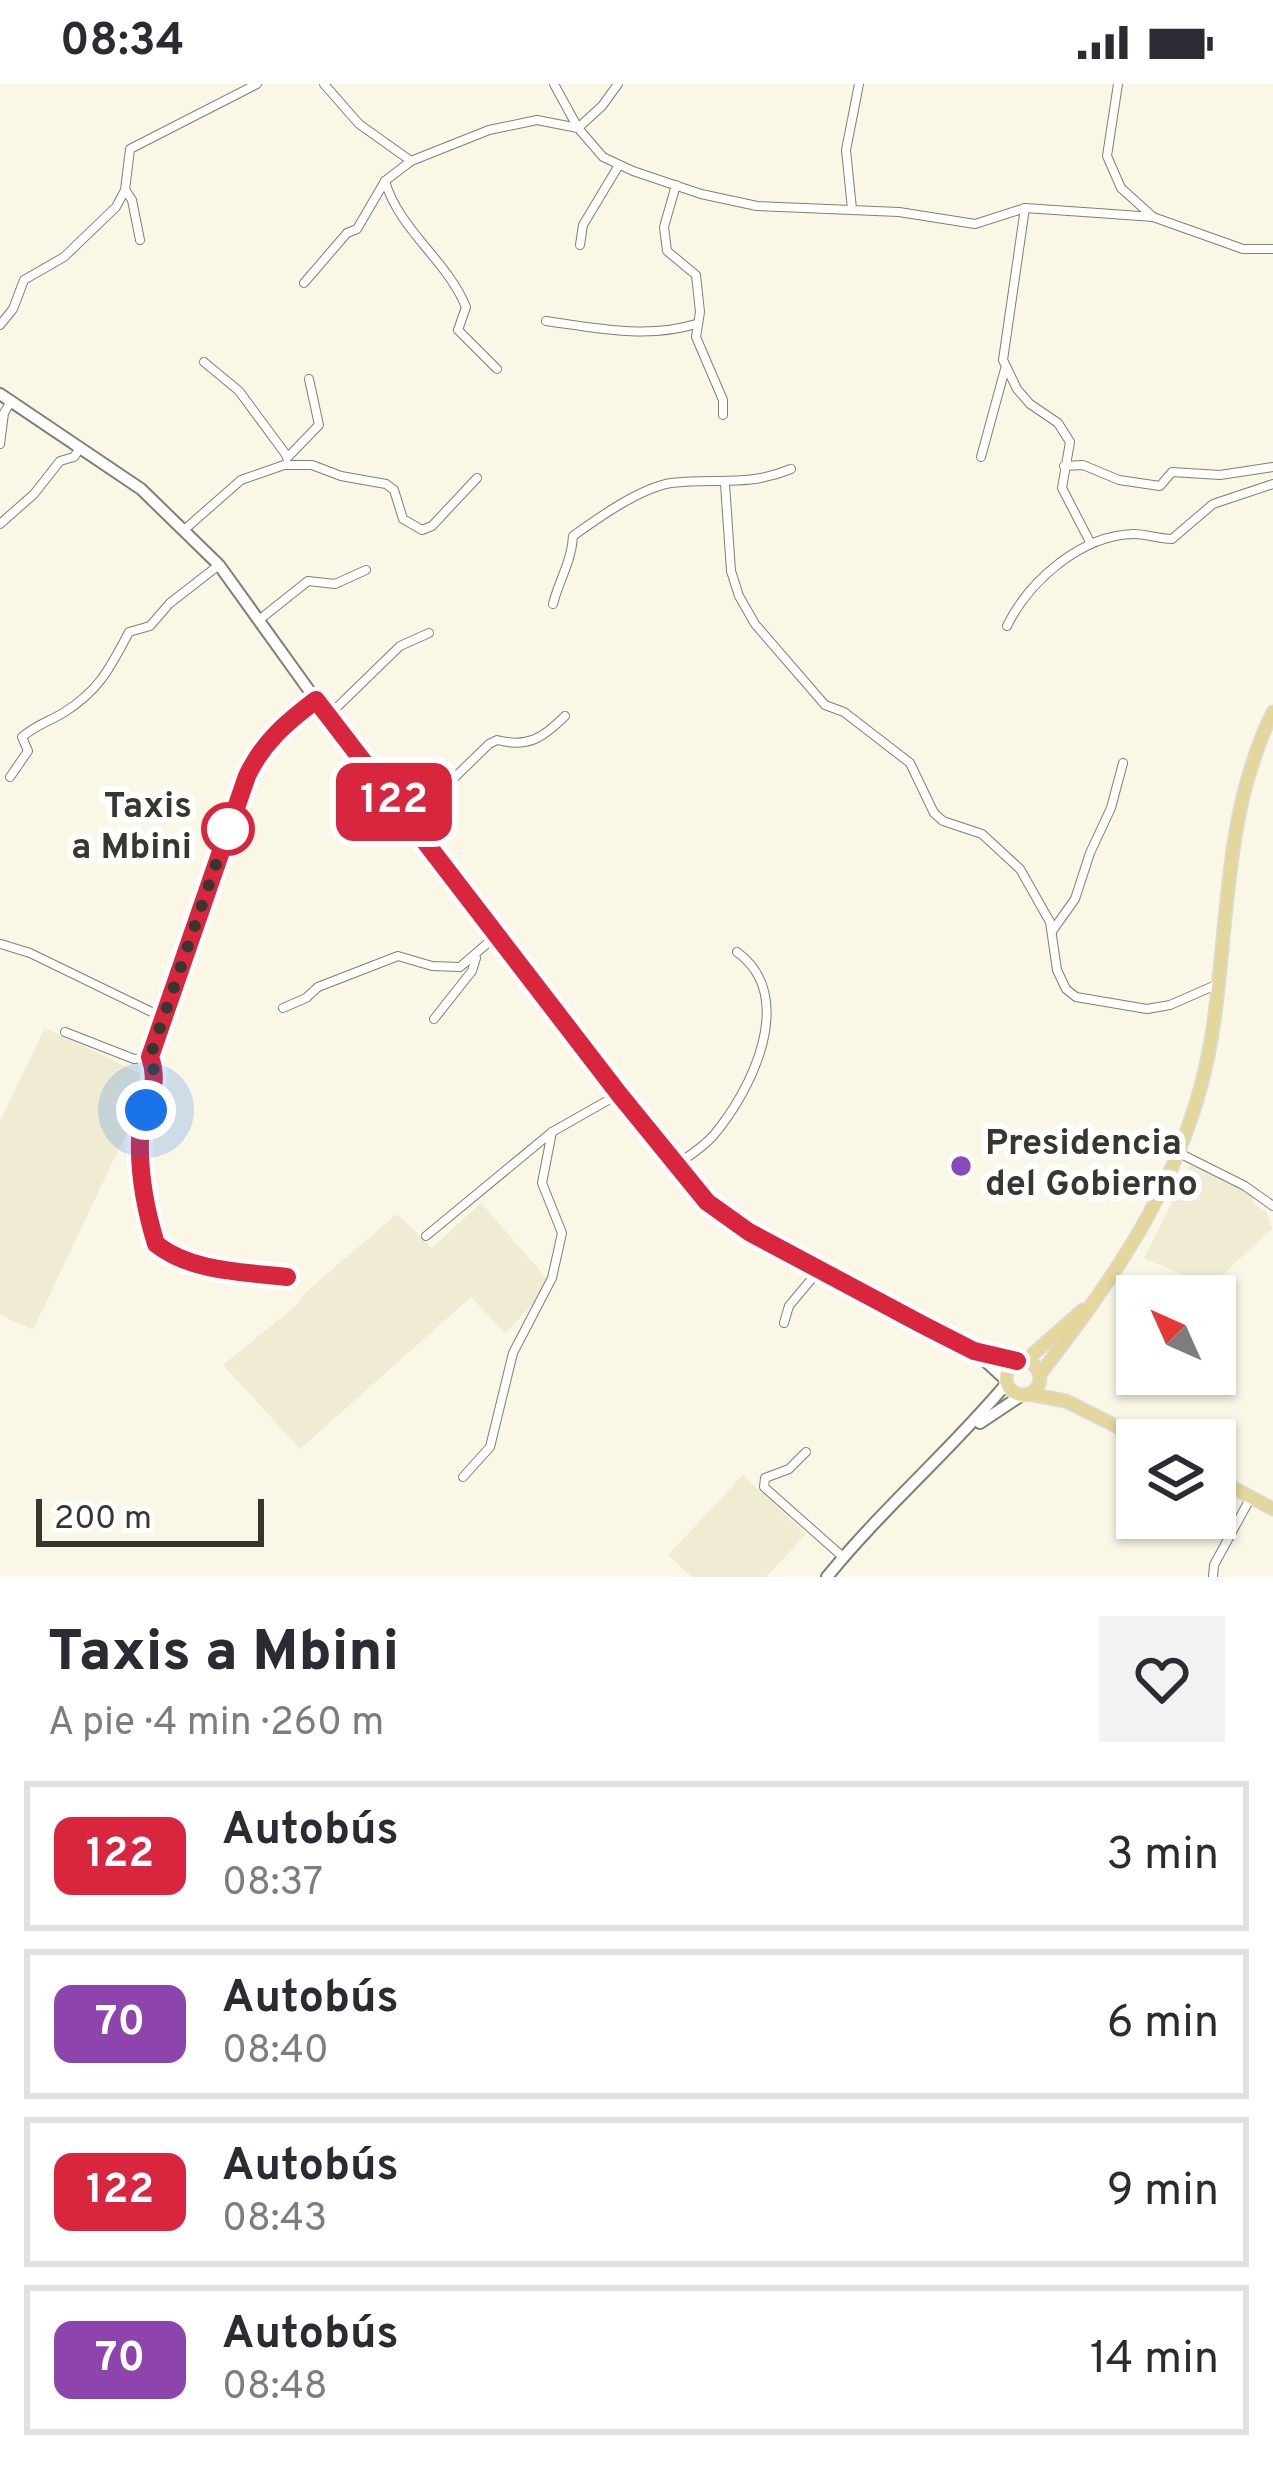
<!DOCTYPE html>
<html lang="es">
<meta charset="utf-8">
<style>
body{margin:0;font-family:Overpass,sans-serif;background:#f2f2f3;color:#2b2b33;height:100vh;display:flex;flex-direction:column;font-size:45px;white-space:nowrap}
*{box-sizing:border-box;margin:0}
p{font-size:39px;color:#7c7c81}
.icon{flex:none;width:66px;height:66px;fill:none;stroke:currentColor;stroke-width:2;stroke-linecap:round;stroke-linejoin:round}
.map{position:relative;height:1493px;overflow:hidden}
.drawer{display:flex;flex-direction:column;background:#fff;flex:1}
.drawer>*{flex:none}
.badge{padding:0 24px;border-radius:18px;font-size:42px;line-height:78px}
.needle{width:78px;rotate:315deg}
.tools{position:absolute;left:1116px;top:1191px;display:grid;gap:24px}
.tools a{display:grid;place-items:center;width:120px;height:120px;border-radius:0px;background:#fff;box-shadow:0 3px 9px #0004;font-size:60px}
.scale{position:absolute;left:36px;bottom:30px;width:228px;box-sizing:border-box;padding-left:12px;border:6px solid #37362f;border-top:0;font-size:33px;line-height:42px;white-space:nowrap;color:#37362f;-webkit-text-stroke:9px #fff;paint-order:stroke}
.you{position:absolute;width:60px;height:60px;margin:-30px;border:9px solid #fff;border-radius:50%;background:#1a73e8;box-shadow:0 0 0 18px #1a73e833}
.map>.badge{position:absolute;translate:-50% -50%;box-shadow:0 0 0 6px #fff}
.round{display:grid;place-items:center;flex:none;width:126px;height:126px;border-radius:0px;background:#f2f2f3}
.overview{display:flex;align-items:center;justify-content:space-between;height:204px;padding:0 48px}
h1{font-size:57px;font-weight:800;line-height:90px}
ul{padding:0;list-style:none}
li{display:flex;align-items:center;gap:36px;height:150px;margin:0 24px 18px;padding:0 24px;border:6px solid #e1e1e2;border-radius:0px}
li div{flex:1}
li b{display:block;font-size:45px}
li em{font-style:normal}
li .badge{min-width:132px;font-weight:700;text-align:center}
.status{display:flex;justify-content:space-between;align-items:center;height:84px;padding:0 60px;background:#fff;direction:ltr}
.status svg{height:33px;fill:currentColor}
.map>svg:first-child{display:block}
</style>
<div class="status"><b>08:34</b><svg viewBox="0 0 49 12"><path d="M0 12V9h3v3zM5 12V6h3v6zM10 12V3h3v9zM15 12V0h3v12zM26 1h20v11H26zM47 4h2v5h-2z"/></svg></div>
<div class="map">
<svg width="1273" height="1493" viewBox="0 0 1273 1493">
<rect width="100%" height="100%" fill="#faf7e6"/>
<g fill="#f0ebd3">
<polygon points="45,944 152,995 33,1246 0,1231 0,1037"/>
<polygon points="1192,1078 1254,1111 1252,1118 1267,1129 1272,1145 1210,1202 1144,1174"/>
<polygon points="481,1119 548,1196 540,1213 505,1249 471,1213 300,1365 223,1281 298,1220 307,1207 397,1130 432,1164"/>
<polygon points="743,1391 806,1450 766,1493 692,1493 668,1471"/>
</g>
<g fill="none" stroke-linecap="round" stroke-linejoin="round">
<g stroke="#827f70" stroke-width="10">
<g id="minor">
<polyline points="324,0 359,40 411,77 489,46 537,36 578,44 603,73 633,87 701,110 757,122 899,128 975,140 1025,124 1098,129 1153,133 1243,165 1273,165"/>
<polyline points="554,0 578,44 602,22 618,0"/>
<polyline points="1118,0 1107,72 1121,104 1152,132"/>
<path d="M385 97C399 146 447 176 466 223L458 246 497 285"/>
<polyline points="676,101 664,143 667,167 696,191 700,228 696,253 723,316 723,331"/>
<polyline points="126,107 132,116 140,156"/>
<polyline points="1025,124 1003,276 1017,305 1030,320 1058,339 1070,358 1062,404 1091,460"/>
<polyline points="852,125 846,66 859,0"/>
<polyline points="580,161 583,141 619,81"/>
<polyline points="304,199 347,149 357,145 385,97 411,77"/>
<path d="M546 237C596 244 647 255 696 240"/>
<polyline points="0,241 13,225 24,196 64,173 116,123 125,106 130,65 257,0"/>
<polyline points="204,278 239,307 287,372"/>
<polyline points="0,360 4,329 11,317"/>
<polyline points="981,373 1005,285"/>
<polyline points="287,374 319,341 309,295"/>
<polyline points="1064,382 1083,381 1119,396 1160,402 1172,388 1220,391 1273,383"/>
<polyline points="725,400 731,487 739,512 755,540 825,621 844,628 910,679 934,729 943,737 982,750 1020,785 1050,838 1057,886 1066,905 1076,913 1147,925 1170,921 1218,900"/>
<polyline points="0,440 34,410 60,377 74,373 80,364"/>
<polyline points="184,446 241,396 284,381 312,381 341,392 386,400 394,406 403,435 422,446 432,442 477,394"/>
<path d="M553 520C559 496 572 477 573 452 598 434 640 404 671 399 716 393 744 404 791 385"/>
<polyline points="259,536 308,497 335,500 366,486"/>
<path d="M1007 542C1029 497 1081 451 1134 450 1146 450 1159 455 1172 455L1213 420 1273 400"/>
<polyline points="328,632 400,562 429,549"/>
<path d="M10 693 28 667 22 653C36 641 48 638 63 629 99 607 110 584 129 548L150 542 170 519 219 481"/>
<path d="M409 738 489 660 497 656C528 664 543 654 565 632"/>
<polyline points="1053,846 1075,815 1090,769 1111,724 1123,679"/>
<polyline points="1,860 30,869 164,934"/>
<polyline points="283,924 306,914 318,903 398,872 432,882 460,883 497,851"/>
<polyline points="434,935 472,887 476,874"/>
<path d="M65 948 134 975 150 973 247 692C263 658 286 639 316 616"/>
<path d="M150 973C162 1005 145 1015 141 1046 136 1082 144 1125 156 1159 190 1188 245 1188 287 1193"/>
<polyline points="1179,1069 1245,1102 1273,1122"/>
<path d="M676 1081C689 1072 702 1064 713 1052 752 1006 798 912 737 868"/>
<polyline points="426,1152 552,1048 619,1010"/>
<polyline points="784,1239 789,1222 819,1186"/>
<polyline points="806,1368 789,1385 765,1394 764,1403 843,1473"/>
<polyline points="463,1393 490,1363 513,1269 552,1194 562,1149 542,1099 552,1048"/>
<polyline points="1213,1493 1214,1481 1251,1413"/>
</g>
</g>
<g stroke="#827f70" stroke-width="14">
<g id="secondary">
<polyline points="0,310 141,405 219,481 316,616 619,1010 707,1118 749,1148 923,1241 974,1267 1017,1277"/>
<polyline points="981,1273 1006,1296"/>
<polyline points="980,1339 1022,1311"/>
<path d="M827 1493C883 1424 950 1367 1007 1299"/>
</g>
</g>
<g stroke="#dbdbda" stroke-width="15">
<g id="primary">
<polyline points="1025,1277 1083,1226"/>
<circle cx="1023" cy="1294" r="17"/>
<path d="M1040 1290C1121 1186 1190 1085 1212 951 1229 842 1223 729 1273 628"/>
<polyline points="1028,1310 1066,1317 1144,1356"/>
<polyline points="1215,1394 1273,1425"/>
</g>
</g>
<use href="#minor" stroke="#fff" stroke-width="8"/>
<use href="#secondary" stroke="#fff" stroke-width="10"/>
<use href="#primary" stroke="#e3d79e" stroke-width="12"/>
</g>
<g fill="none" stroke-linecap="round" stroke-linejoin="round">
<g stroke="#fff" stroke-width="27">
<path id="line" d="M287 1193C244 1188 191 1188 156 1160 146 1127 139 1090 140 1056 142 1022 162 1006 150 973L247 692C263 658 287 638 316 616L619 1010 707 1118 749 1148 923 1241 974 1267 1017 1277"/>
</g>
<use href="#line" stroke="#d7263d" stroke-width="18"/>
<polyline stroke="#37362f" stroke-width="12" stroke-dasharray="0 21.6" points="146,1026 157,998 150,973 228,745"/>
</g>
<circle fill="#fff" stroke="#d7263d" stroke-width="6" cx="228" cy="745" r="24"/>
<circle fill="#8a48bd" stroke="#fff" stroke-width="4.5" cx="961" cy="1082" r="12"/>
<g text-anchor="middle" dominant-baseline="central" stroke-width="12" stroke-linejoin="round" paint-order="stroke">
<g font-size="36" font-weight="bold" fill="#37362f" stroke="#fff" text-anchor="end">
<text x="192" y="724">Taxis<tspan x="192" dy="41">a Mbini</tspan></text>
</g>
<g font-size="36" font-weight="bold" fill="#37362f" stroke="#fff" text-anchor="start">
<text x="985" y="1061">Presidencia<tspan x="985" dy="41">del Gobierno</tspan></text>
</g>
</g>
</svg>
<div class="tools">
<a><svg class="needle" viewBox="-14 -14 28 28"><path d="M0-13l5 13h-10z" fill="#e53935"/><path d="M0 13l5-13h-10z" fill="#7c7c81"/></svg></a>
<a><svg class="icon" aria-label="layers" viewBox="0 0 24 24"><path d="M12 4l9 5-9 5-9-5zM3 14l9 5 9-5"/></svg></a>
</div>
<div class="scale">200 m</div>
<div class="you" style="left:146px;top:1026px"></div>
<b class="badge" style="left:394px;top:718px;background:#d7263d;color:#fff">122</b>
</div>
<section class="drawer">
<div class="overview"><div><h1>Taxis a Mbini</h1><p>A pie · 4 min · 260 m</p></div><a class="round"><svg class="icon" aria-label="heart" viewBox="0 0 24 24"><path d="M12 20l-8-8c-3-5 5-10 8-4 3-6 11-1 8 4z"/></svg></a></div>
<ul>
<li><span class="badge" style="background:#d7263d;color:#fff">122</span><div><b>Autobús</b><p>08:37</p></div><em>3 min</em></li>
<li><span class="badge" style="background:#8e44ad;color:#fff">70</span><div><b>Autobús</b><p>08:40</p></div><em>6 min</em></li>
<li><span class="badge" style="background:#d7263d;color:#fff">122</span><div><b>Autobús</b><p>08:43</p></div><em>9 min</em></li>
<li><span class="badge" style="background:#8e44ad;color:#fff">70</span><div><b>Autobús</b><p>08:48</p></div><em>14 min</em></li>
</ul>
</section>
